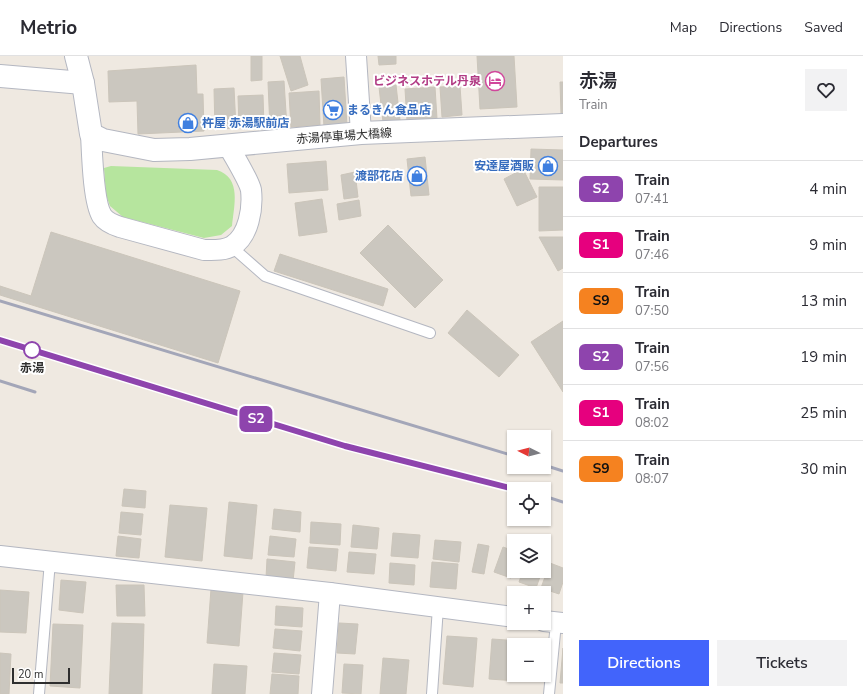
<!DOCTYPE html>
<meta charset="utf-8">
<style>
body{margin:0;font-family:"Nunito Sans","Noto Sans JP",sans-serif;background:#f2f2f3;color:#2b2b33;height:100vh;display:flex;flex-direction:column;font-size:15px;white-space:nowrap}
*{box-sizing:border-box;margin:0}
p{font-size:13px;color:#7c7c81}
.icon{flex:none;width:22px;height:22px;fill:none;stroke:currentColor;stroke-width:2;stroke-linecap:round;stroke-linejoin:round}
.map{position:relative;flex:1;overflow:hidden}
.side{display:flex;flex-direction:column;background:#fff;width:300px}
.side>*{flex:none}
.badge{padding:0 8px;border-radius:6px;font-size:14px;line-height:26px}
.needle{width:26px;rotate:276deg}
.tools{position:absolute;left:507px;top:374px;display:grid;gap:8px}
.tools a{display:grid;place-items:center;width:44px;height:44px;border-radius:0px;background:#fff;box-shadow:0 1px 3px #0004;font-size:20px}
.scale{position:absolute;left:12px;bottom:10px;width:58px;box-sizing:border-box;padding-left:4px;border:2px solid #2e2e2e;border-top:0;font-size:11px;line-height:14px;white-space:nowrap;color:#2e2e2e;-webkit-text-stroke:3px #fff;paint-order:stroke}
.map>.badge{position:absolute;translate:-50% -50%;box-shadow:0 0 0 2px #fff}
h2{padding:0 16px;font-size:15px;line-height:36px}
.round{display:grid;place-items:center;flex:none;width:42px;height:42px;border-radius:0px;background:#f2f2f3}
.overview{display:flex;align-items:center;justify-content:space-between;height:68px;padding:0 16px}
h1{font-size:19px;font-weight:600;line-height:30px}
.button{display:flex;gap:8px;margin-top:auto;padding:8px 16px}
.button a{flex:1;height:46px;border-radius:0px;background:#4264fb;color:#fff;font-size:16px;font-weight:600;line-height:46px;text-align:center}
.button a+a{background:#f2f2f3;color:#2b2b33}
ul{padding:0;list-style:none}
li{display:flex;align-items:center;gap:12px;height:56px;padding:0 16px;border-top:1px solid #e1e1e2}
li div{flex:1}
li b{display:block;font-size:15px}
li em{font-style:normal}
li .badge{min-width:44px;font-weight:700;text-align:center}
header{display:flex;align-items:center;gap:24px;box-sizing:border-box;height:56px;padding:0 20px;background:#fff;border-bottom:1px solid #e1e1e2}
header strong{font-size:19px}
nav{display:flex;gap:22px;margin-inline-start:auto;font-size:14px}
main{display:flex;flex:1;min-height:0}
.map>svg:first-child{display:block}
</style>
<header>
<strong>Metrio</strong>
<nav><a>Map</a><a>Directions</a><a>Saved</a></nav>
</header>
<main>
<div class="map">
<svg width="563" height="638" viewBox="0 0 563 638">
<rect width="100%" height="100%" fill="#efe9e1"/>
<path fill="#b6e59e" d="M111 110 217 114C242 122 234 150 232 170L221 179 204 182 123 161 110 150 106 139 104 112Z"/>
<g fill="#cbc7bf" stroke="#cbc5ba">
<polygon points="251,0 262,0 262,24 251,25"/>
<polygon points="280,0 300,0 308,29 291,35"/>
<polygon points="378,0 396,0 396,8 379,9"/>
<polygon points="477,0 514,0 517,51 480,53"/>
<polygon points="196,9 197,38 203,38 204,75 138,78 137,45 109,46 108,15"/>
<polygon points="344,21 347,70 324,71 321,23"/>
<polygon points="284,25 287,72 270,73 268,26"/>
<polygon points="560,26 563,26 563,58 561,58"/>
<polygon points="396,29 400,64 383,66 379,31"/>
<polygon points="460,30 462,59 442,61 440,31"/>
<polygon points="435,31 437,63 407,65 405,33"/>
<polygon points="234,32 236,72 215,73 214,33"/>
<polygon points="319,35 320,69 291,71 289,37"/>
<polygon points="263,39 264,71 239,72 238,40"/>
<polygon points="531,93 563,94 563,124 530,123"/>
<polygon points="425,101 429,139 411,140 407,103"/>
<polygon points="326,105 328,134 289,137 287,108"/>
<polygon points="523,113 537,141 517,150 504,123"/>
<polygon points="355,116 358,141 344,143 341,119"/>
<polygon points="539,131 563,131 563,174 539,175"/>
<polygon points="322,143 327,176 299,180 295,147"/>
<polygon points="359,144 361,160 339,164 337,148"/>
<polygon points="388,169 443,224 415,252 360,197"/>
<polygon points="51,176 240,235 218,307 0,239 0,230 31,240"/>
<polygon points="539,181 563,181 563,212 558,215"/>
<polygon points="280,198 388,233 383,250 274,215"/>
<polygon points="467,254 519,299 499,321 448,277"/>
<polygon points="563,265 563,336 531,286"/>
<polygon points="124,433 146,435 145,452 122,450"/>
<polygon points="229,446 257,449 252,503 224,500"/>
<polygon points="170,449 207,452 202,505 165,501"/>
<polygon points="274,453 301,456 300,476 272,473"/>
<polygon points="121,456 143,458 141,479 119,477"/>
<polygon points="311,466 341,468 340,489 310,487"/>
<polygon points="353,469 379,472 377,493 351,491"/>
<polygon points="393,477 420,479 418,502 391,500"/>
<polygon points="118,480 141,483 139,502 116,500"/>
<polygon points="270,480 296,483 294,501 268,499"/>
<polygon points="435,484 461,486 459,506 433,503"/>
<polygon points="478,488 489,490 484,518 472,516"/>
<polygon points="309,491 338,493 336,515 307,512"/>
<polygon points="503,491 514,495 514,514 511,522 494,516"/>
<polygon points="349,496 376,498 374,518 347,516"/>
<polygon points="267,503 295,506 293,525 266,522"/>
<polygon points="432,506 458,508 456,533 430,531"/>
<polygon points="390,507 415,509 414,529 389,527"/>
<polygon points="550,507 563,512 563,526 559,538 541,532"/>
<polygon points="523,515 542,515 536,532 519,526"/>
<polygon points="61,524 86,526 83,557 59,554"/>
<polygon points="116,529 144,529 145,560 117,560"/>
<polygon points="211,533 243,536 239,590 207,587"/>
<polygon points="0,534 29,536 26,577 0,576"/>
<polygon points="276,550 303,552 302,571 275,569"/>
<polygon points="112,567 144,568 142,638 109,638"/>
<polygon points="339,567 358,568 355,598 337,597"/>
<polygon points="53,568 83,569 80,632 50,630"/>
<polygon points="275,573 302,575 300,595 273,592"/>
<polygon points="447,580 477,582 473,631 443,628"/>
<polygon points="492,583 520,585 520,589 514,589 514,619 517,619 517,625 489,623"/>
<polygon points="563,592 563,627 560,627"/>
<polygon points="0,597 11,598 9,638 0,638"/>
<polygon points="274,597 301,599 299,618 272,616"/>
<polygon points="383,602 409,604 406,638 380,638"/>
<polygon points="214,608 247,610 245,638 212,638"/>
<polygon points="344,608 363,609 361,638 342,637"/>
<polygon points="272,618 299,620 298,638 270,638"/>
</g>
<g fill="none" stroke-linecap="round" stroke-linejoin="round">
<g stroke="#b4b7c1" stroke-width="12">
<g id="lane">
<polyline points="232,191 265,220 430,277"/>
<polyline points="39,638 50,505"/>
<polyline points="432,638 438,551"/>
<polyline points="549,638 556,567"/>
</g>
</g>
<g stroke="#b4b7c1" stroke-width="22">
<g id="street">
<polyline points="356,0 361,77"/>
<path d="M91 78C92 96 93 146 102 160 106 166 114 169 120 171L204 194C212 194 224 195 232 190 249 180 253 152 251 134 249 124 233 99 228 89"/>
<polyline points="0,500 330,537 514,561"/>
<polyline points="544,565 563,567"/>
<polyline points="322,638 330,537"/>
</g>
</g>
<g stroke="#b4b7c1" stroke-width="24">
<g id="secondary">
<polyline points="76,0 83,27 91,78 103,84 154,94 190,93 361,77 563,69"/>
<polyline points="0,20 83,27"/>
</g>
</g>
<use href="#lane" stroke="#fff" stroke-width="10"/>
<use href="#street" stroke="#fff" stroke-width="20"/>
<use href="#secondary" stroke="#fff" stroke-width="22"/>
<g stroke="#a3a6b8" stroke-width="3">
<polyline points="0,245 514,400"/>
<polyline points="0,284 345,390 514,433"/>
<polyline points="0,325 35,336"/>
<polyline points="544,409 563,415"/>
<polyline points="544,440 563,446"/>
</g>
</g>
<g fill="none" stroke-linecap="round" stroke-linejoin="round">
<g stroke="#fff" stroke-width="9">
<polyline id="line" points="0,284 345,390 514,433"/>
</g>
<use href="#line" stroke="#8e44ad" stroke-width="6"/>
</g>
<defs>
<g id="hotel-ring" transform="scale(1)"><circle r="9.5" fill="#fff" stroke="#d1479c" stroke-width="1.5"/><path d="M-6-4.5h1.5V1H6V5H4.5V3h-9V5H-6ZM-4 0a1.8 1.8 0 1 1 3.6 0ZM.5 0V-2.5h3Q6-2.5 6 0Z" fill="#d1479c"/></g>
<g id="supermarket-ring" transform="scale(1)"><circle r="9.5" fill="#fff" stroke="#3f7fe0" stroke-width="1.5"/><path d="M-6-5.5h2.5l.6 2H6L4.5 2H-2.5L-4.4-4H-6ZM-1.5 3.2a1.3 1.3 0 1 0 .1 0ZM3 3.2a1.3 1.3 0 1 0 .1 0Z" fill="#3f7fe0"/></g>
<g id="shop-ring" transform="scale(1)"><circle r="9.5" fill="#fff" stroke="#3f7fe0" stroke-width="1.5"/><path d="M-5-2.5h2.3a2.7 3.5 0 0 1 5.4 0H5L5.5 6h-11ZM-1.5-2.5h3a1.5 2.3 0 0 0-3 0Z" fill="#3f7fe0"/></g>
</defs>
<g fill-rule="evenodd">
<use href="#hotel-ring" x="495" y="25"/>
<use href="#supermarket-ring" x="333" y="54"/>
<use href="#shop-ring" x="188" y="67"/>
<use href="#shop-ring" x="548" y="110"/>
<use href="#shop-ring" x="417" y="120"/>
</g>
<circle fill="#fff" stroke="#8e44ad" stroke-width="2" cx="32" cy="294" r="8"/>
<g text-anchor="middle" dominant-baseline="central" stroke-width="4" stroke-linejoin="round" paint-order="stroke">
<g font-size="12" font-weight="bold" fill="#b23c85" stroke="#fff" text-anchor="end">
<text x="481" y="25">ビジネスホテル丹泉</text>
</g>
<g font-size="12" font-weight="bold" fill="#366cbe" stroke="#fff" text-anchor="start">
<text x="347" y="54">まるきん食品店</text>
<text x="202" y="67">杵屋 赤湯駅前店</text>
<text x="534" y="110" text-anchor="end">安達屋酒販</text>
<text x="403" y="120" text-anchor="end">渡部花店</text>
</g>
<g font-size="12" fill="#2e2e2e" stroke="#fff">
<text transform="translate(344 80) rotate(-4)">赤湯停車場大橋線</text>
</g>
<g font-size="12" font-weight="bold" fill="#2e2e2e" stroke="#fff">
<text x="32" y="312">赤湯</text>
</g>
</g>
</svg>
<div class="tools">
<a><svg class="needle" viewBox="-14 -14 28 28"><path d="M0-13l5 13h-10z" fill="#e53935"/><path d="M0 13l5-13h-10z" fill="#7c7c81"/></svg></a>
<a><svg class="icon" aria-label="locate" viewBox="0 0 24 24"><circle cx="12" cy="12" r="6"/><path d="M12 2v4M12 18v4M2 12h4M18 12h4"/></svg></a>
<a><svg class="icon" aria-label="layers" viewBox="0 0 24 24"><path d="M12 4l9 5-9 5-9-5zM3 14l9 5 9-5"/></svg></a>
<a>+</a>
<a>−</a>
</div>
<div class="scale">20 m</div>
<b class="badge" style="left:256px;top:363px;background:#8e44ad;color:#fff">S2</b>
</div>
<section class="side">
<div class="overview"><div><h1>赤湯</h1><p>Train</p></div><a class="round"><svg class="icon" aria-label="heart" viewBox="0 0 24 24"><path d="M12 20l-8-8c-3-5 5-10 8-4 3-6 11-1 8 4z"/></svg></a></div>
<h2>Departures</h2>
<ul>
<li><span class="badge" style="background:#8e44ad;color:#fff">S2</span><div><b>Train</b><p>07:41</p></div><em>4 min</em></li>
<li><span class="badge" style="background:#e6007e;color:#fff">S1</span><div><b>Train</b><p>07:46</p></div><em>9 min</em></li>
<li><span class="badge" style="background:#f58220;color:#111">S9</span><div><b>Train</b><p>07:50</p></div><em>13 min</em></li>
<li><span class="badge" style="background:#8e44ad;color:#fff">S2</span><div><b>Train</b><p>07:56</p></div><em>19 min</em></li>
<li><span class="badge" style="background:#e6007e;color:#fff">S1</span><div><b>Train</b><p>08:02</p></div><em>25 min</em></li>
<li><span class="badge" style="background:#f58220;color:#111">S9</span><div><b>Train</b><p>08:07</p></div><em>30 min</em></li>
</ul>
<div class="button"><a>Directions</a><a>Tickets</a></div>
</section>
</main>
